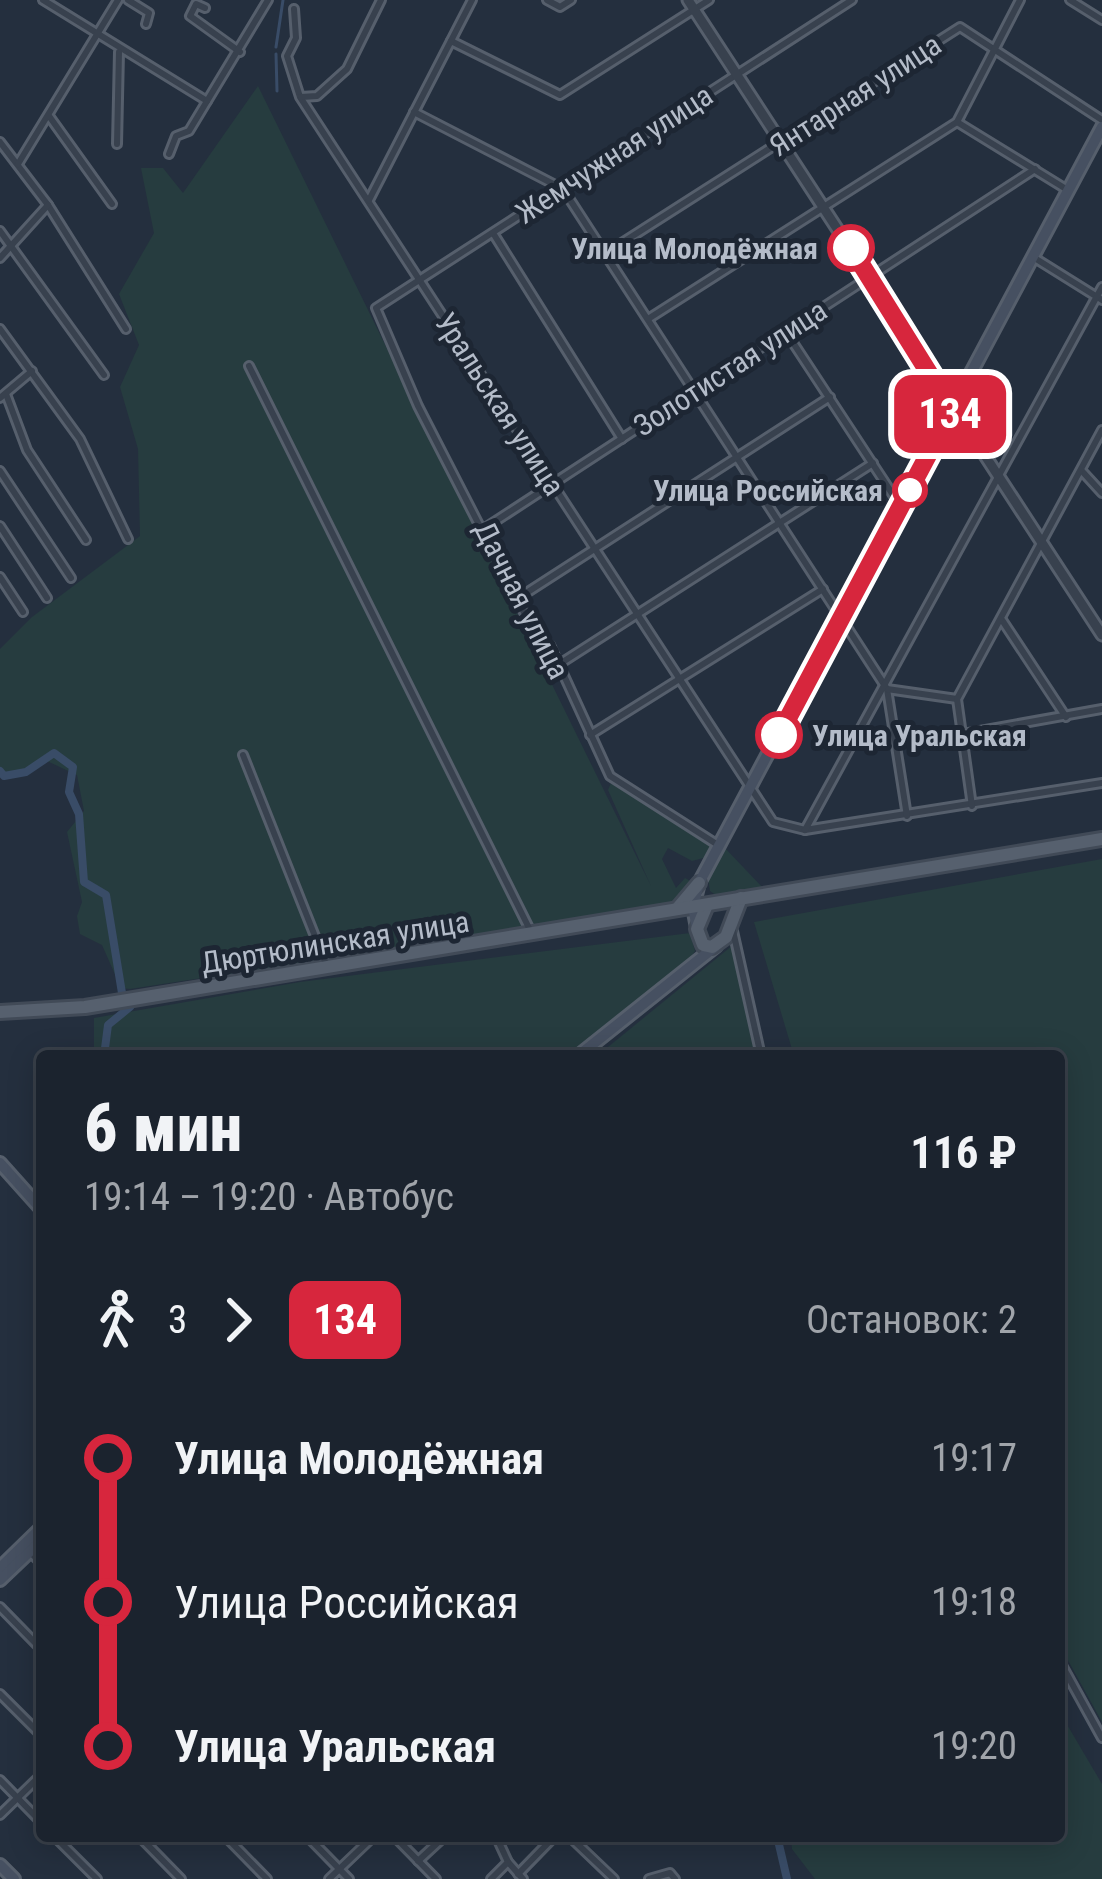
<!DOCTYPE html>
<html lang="ru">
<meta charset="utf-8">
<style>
body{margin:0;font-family:"Roboto Condensed",sans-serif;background:#282f3a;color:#f1f3f6;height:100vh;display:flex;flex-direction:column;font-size:45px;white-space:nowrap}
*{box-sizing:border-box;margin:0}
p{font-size:39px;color:#a0a4aa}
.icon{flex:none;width:66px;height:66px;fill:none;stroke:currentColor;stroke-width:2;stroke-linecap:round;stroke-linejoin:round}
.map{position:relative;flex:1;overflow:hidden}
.panel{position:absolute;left:36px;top:1050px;width:1029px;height:792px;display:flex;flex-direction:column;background:#1b232e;border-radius:12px;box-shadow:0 6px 30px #0003,0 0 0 3px #39404a}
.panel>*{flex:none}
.badge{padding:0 24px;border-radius:18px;font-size:42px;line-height:78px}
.map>.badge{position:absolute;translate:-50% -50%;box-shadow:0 0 0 6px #fff}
.legs{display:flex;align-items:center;gap:18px;height:132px;padding:0 48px;font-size:39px}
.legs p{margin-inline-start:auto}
.overview{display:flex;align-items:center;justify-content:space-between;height:204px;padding:0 48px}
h1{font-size:66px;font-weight:800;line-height:90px}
ul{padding:0 48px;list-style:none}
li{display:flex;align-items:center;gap:42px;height:144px;font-size:45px}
li i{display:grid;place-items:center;width:18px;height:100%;margin:0 15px;background:currentColor}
li i::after{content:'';width:30px;height:30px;margin:-15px;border:9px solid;border-radius:50%;background:#1b232e}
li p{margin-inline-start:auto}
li:first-child i{background:linear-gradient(#0000 50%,currentColor 0)}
li:last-child i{background:linear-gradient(currentColor 50%,#0000 0)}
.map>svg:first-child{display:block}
</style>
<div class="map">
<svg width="1102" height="1879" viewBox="0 0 1102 1879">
<rect width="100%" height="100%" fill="#242f3e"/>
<g fill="#263c3f">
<polygon points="258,86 651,886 608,790 611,783 713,847 707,857 692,861 668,848 662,859 676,888 685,878 692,882 676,906 130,989 121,988 102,945 80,934 77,916 82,902 67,832 84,811 77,775 47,761 27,774 0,772 0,649 32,617 140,536 138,449 120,387 139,345 119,294 154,233 141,168 163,168 183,193"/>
<polygon points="724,847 765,890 720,898 710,891 708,879"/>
<polygon points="1102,859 1102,1722 1059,1644 1059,1056 794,1056 754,922"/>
<polygon points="690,933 695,951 689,960 571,1056 94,1056 94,1018 300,982"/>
<polygon points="733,945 756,1056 597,1056"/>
<polygon points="1059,1711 1102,1784 1102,1879 815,1879 792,1849 791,1836 1059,1836"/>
</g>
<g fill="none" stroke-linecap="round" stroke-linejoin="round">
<g stroke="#394c67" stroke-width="3">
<polyline points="276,47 283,0"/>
<polyline points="276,54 277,91"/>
</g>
<g stroke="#394c67" stroke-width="8">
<polyline points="0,771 4,776 26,772 54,753 73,767 69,792 79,814 84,882 106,895 122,993"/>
<polyline points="104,1056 108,1025 130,1007"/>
<polyline points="777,1836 787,1879"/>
</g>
<g stroke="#565f6c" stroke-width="12">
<g id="minor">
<polyline points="43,0 207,101"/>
<polyline points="128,0 149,13 146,24"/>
<polyline points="547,0 560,7 571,0"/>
<polyline points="1070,0 1102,20"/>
<polyline points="205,8 196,4 190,16 240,52"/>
<polyline points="294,9 296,38 287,56 300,97 773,822 805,830 1102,783"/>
<polyline points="451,41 560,95 709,0"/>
<polyline points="301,97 317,96 347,69 381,0"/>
<polyline points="414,112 563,189 887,689 907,816"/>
<polyline points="49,116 112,204"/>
<polyline points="957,122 1066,189"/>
<polyline points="0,142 48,205 126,329"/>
<polyline points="117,144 119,52"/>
<polyline points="169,154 176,136 189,131 268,0"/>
<polyline points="18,164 118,0"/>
<polyline points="369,200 472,0"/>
<polyline points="0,231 104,375"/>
<polyline points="493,233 622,439"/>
<polyline points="606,253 960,27 1102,120"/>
<polyline points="1033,257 1102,300"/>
<polyline points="0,258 48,205"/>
<polyline points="648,319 957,122 1020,0"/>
<polyline points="0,329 80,439 128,539"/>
<polyline points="786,332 899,504"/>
<polyline points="249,366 530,930"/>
<polyline points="6,394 27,450 86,540"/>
<polyline points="0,398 32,371"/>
<polyline points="1081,470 1102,493"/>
<polyline points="0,471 71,578"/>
<polyline points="0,526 47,598"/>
<polyline points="485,528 1035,169"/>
<polyline points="0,577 23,612"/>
<polyline points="517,599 830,397"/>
<polyline points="1002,620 1066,717"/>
<polyline points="558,665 873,463"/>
<polyline points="887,689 957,699"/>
<polyline points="963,734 1102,709"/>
<polyline points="590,735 823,589"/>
<polyline points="243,755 326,964"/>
<polyline points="972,806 957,699 1102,430"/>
<polyline points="805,830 1102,287"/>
<polyline points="718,845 610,776 550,645 532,628 418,406 376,308 852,0"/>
<polyline points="733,931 761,1056"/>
<polyline points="30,1552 42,1564"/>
<polyline points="0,1607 42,1650"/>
<polyline points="1059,1660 1102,1738"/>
<polyline points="0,1694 42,1736"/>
<polyline points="0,1780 42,1823"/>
<polyline points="0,1815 42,1774"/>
<polyline points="54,1836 97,1879"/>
<polyline points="139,1836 181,1879"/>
<polyline points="225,1836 267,1879"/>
<polyline points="307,1836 349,1879"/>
<polyline points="394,1836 436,1879"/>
<polyline points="496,1836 508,1862 523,1879"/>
<polyline points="569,1836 614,1879"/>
<polyline points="418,1861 445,1836"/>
<polyline points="518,1874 555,1836"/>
<polyline points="329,1879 374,1836"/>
<polyline points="491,1879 508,1862"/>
<polyline points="649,1879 670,1873 675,1879"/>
</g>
</g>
<g stroke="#565f6c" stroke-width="15">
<polyline id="tertiary" points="688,0 1102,635"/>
</g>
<g stroke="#565f6c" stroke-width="16">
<g id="secondary">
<polyline points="697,928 693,907 699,883 1102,127"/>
<polyline points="578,1056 716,946"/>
<polyline points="0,1163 42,1210"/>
<polyline points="0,1568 42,1527"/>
<polyline points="0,1580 42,1540"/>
<polyline points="0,1865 14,1879"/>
</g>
</g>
<g stroke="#414a57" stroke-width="18">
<g id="primary">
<polyline points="707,905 697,929 703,945 712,947 726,937 741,898"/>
<polyline points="677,909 699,883"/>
<polyline points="0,1012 85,1007 1102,839"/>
</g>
</g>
<use href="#minor" stroke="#38414e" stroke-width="6"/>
<use href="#tertiary" stroke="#38414e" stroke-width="9"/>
<use href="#secondary" stroke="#465061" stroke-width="10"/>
<use href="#primary" stroke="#56606e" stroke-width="12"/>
</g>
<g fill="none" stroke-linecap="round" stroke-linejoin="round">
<g stroke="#fff" stroke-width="27">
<polyline id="line-1" points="779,735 952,410 851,248"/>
</g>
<use href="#line-1" stroke="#d7263d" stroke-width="18"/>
</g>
<g fill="#fff" stroke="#d7263d" stroke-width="6">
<circle cx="851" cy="248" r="21"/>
<circle cx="910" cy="490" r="15"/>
<circle cx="779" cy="735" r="21"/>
</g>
<g text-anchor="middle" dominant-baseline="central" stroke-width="10" stroke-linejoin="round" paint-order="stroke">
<g font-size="30" fill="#b4bcc9" stroke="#1d2633">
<text transform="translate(855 95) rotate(-33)">Янтарная улица</text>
<text transform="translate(614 154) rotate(-33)">Жемчужная улица</text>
<text transform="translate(730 368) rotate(-33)">Золотистая улица</text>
<text transform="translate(500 404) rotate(57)">Уральская улица</text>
<text transform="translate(522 600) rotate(63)">Дачная улица</text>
<text transform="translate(335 942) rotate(-9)">Дюртюлинская улица</text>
</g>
<g font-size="30" font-weight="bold" fill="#b4bcc9" stroke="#1d2633" text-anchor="end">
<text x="818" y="248">Улица Молодёжная</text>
<text x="883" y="490">Улица Российская</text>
<text x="812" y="735" text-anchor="start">Улица Уральская</text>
</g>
</g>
</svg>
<b class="badge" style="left:950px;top:414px;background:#d7263d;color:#fff">134</b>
<section class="panel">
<div class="overview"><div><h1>6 мин</h1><p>19:14 – 19:20 · Автобус</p></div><b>116 ₽</b></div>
<div class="legs"><svg class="icon" aria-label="walk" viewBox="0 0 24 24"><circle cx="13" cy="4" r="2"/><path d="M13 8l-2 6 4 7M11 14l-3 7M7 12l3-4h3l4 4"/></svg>3<svg class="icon" aria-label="forward" viewBox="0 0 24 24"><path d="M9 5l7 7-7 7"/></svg><b class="badge" style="background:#d7263d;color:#fff">134</b><p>Остановок: 2</p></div>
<ul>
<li><i style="color:#d7263d"></i><b>Улица Молодёжная</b><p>19:17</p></li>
<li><i style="color:#d7263d"></i><span>Улица Российская</span><p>19:18</p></li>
<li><i style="color:#d7263d"></i><b>Улица Уральская</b><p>19:20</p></li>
</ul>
</section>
</div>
